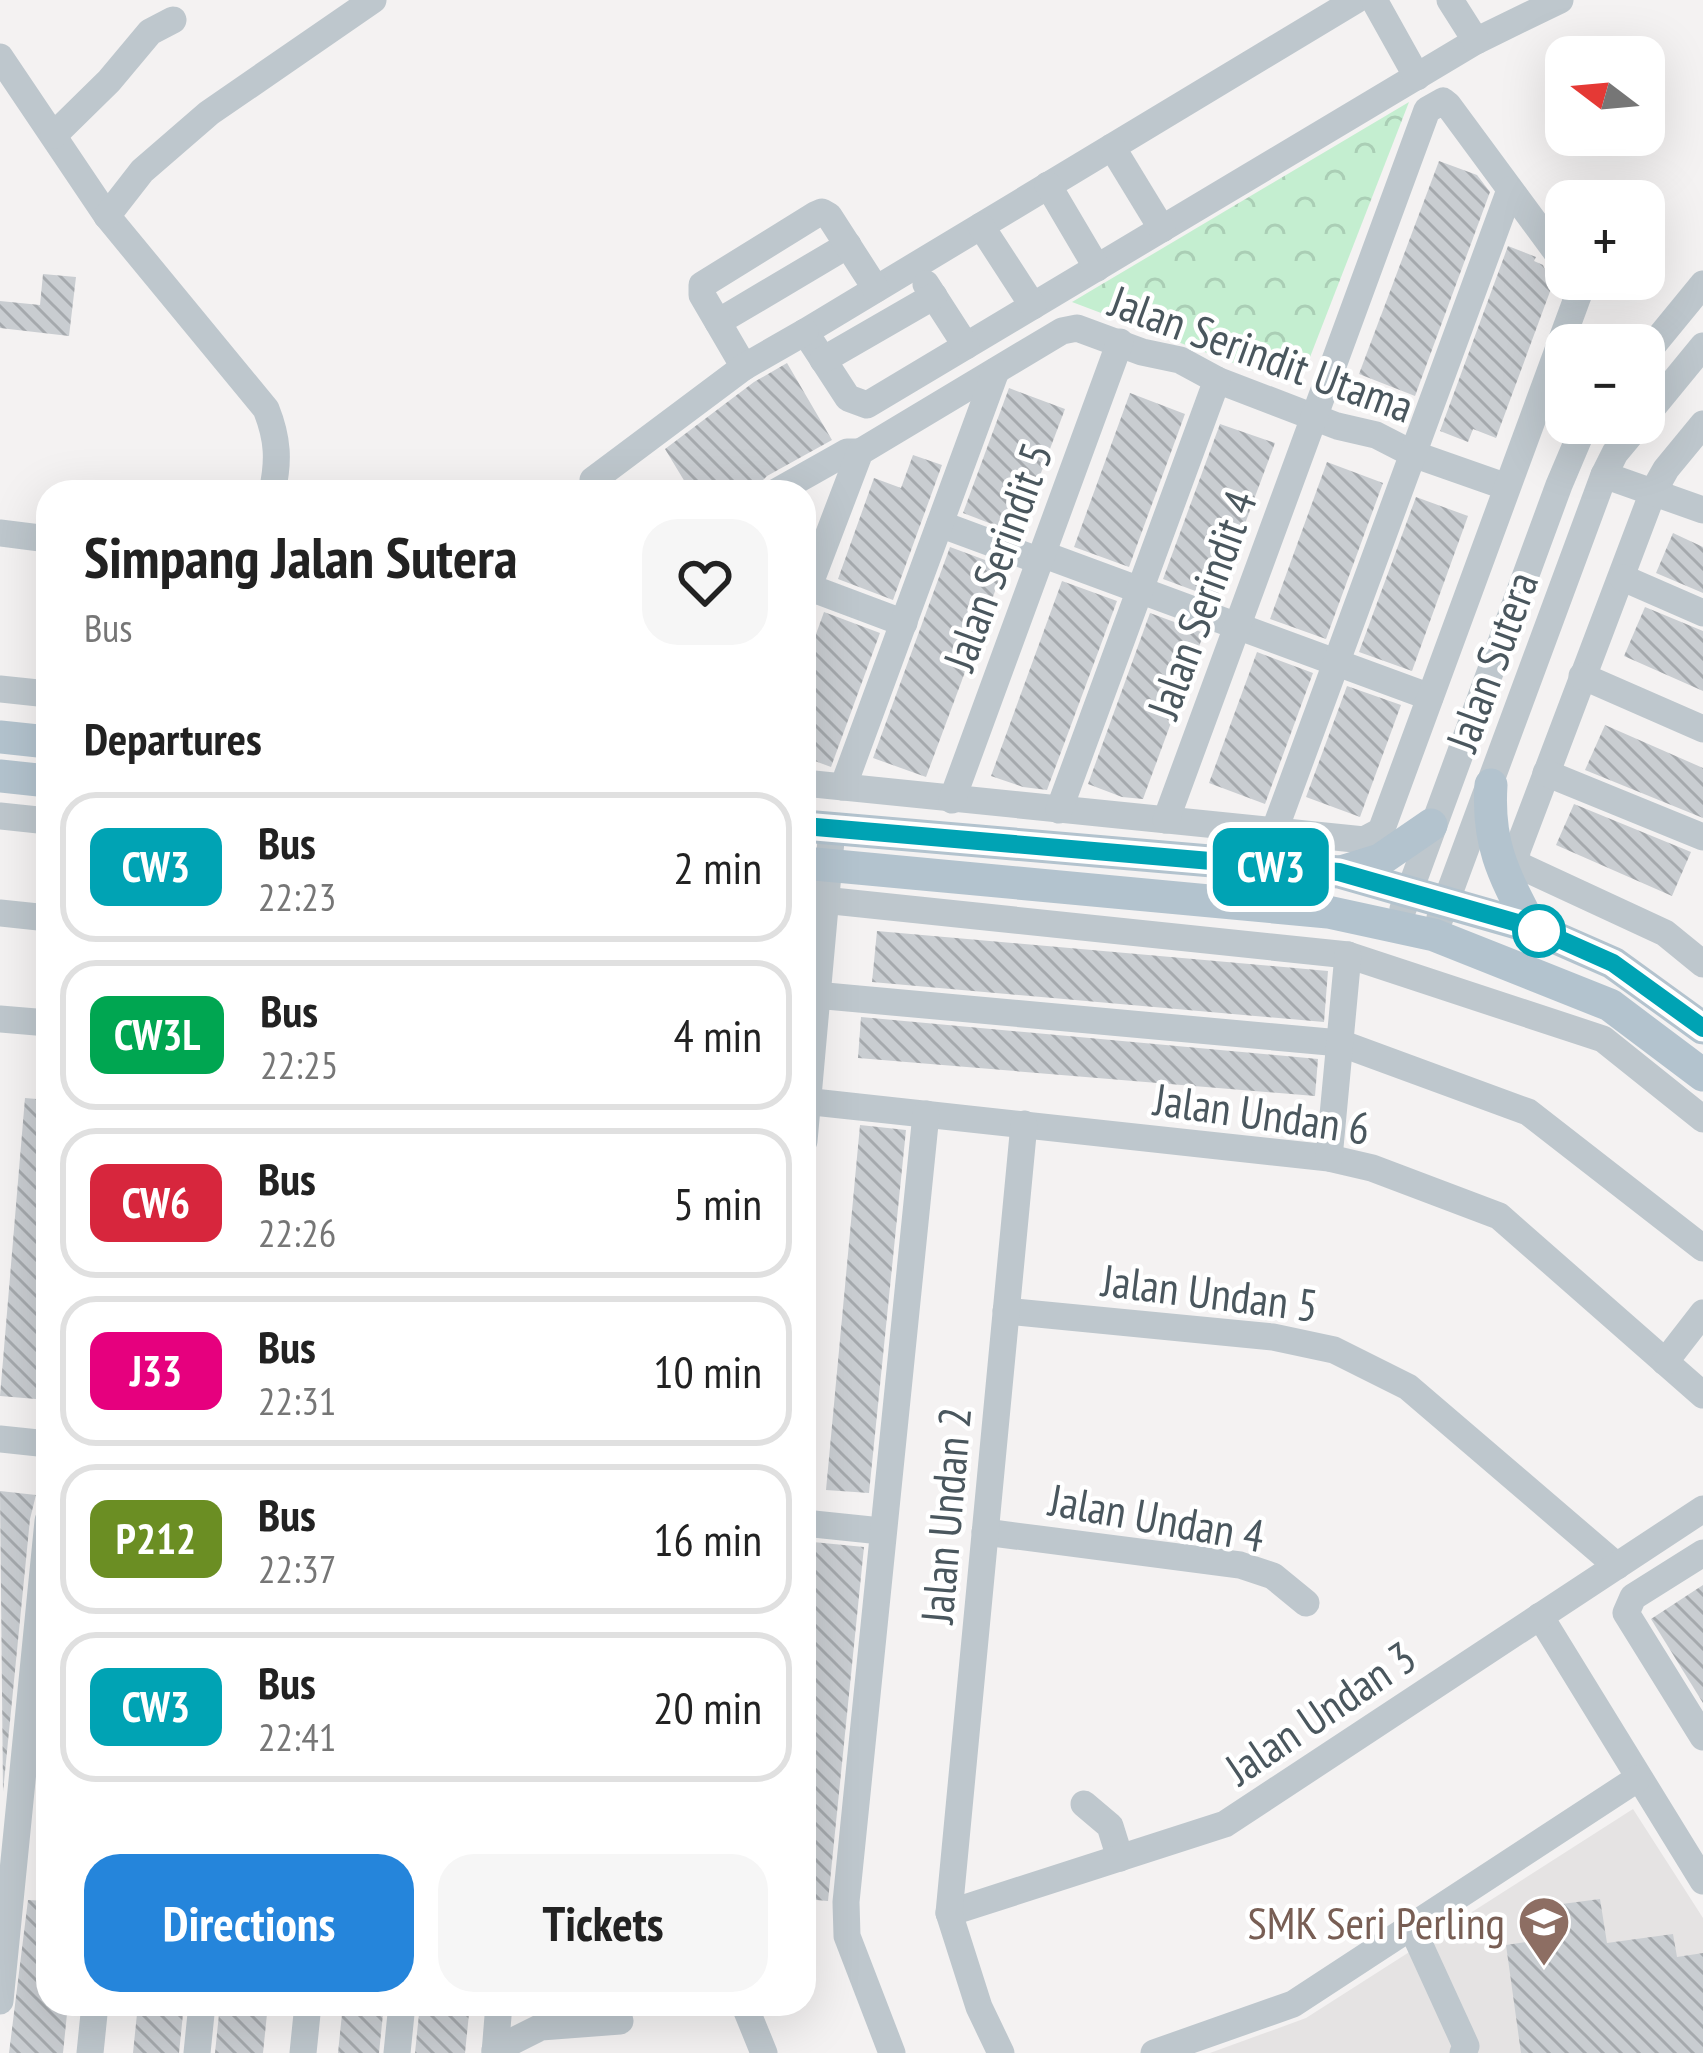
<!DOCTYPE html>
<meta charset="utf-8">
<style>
body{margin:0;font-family:"PT Sans Narrow",sans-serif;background:#f6f6f6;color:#222;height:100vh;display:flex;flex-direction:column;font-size:45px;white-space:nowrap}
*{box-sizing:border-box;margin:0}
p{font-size:39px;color:#767676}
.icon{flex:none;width:66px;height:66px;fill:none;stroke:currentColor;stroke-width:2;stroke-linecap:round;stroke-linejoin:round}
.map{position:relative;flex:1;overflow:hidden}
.sheet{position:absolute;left:36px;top:480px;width:780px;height:1536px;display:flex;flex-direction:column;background:#fff;border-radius:36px;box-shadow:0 12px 48px #0002}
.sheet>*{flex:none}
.badge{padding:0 24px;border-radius:18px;font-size:42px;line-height:78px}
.needle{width:78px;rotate:286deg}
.tools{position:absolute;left:1545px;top:36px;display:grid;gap:24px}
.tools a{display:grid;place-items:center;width:120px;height:120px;border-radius:24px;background:#fff;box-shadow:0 12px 48px #0002;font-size:60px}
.map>.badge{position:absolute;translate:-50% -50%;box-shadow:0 0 0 6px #fff}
h2{padding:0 48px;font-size:45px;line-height:108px}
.round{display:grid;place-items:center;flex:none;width:126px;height:126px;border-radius:36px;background:#f6f6f6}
.headline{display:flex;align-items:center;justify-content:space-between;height:204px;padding:0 48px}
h1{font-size:57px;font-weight:700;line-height:90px}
.cta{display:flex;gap:24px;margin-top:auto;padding:24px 48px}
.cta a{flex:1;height:138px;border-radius:36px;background:#2585db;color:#fff;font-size:48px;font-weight:700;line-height:138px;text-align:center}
.cta a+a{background:#f6f6f6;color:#222}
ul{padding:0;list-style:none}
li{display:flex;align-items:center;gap:36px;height:150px;margin:0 24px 18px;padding:0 24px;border:6px solid #e0e0e0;border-radius:36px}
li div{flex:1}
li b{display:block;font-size:45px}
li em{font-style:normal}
li .badge{min-width:132px;font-weight:700;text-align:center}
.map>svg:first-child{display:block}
</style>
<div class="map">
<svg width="1703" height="2053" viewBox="0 0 1703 2053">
<defs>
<pattern id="park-crowns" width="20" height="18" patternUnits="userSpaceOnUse" patternTransform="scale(3)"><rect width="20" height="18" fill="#c4eed0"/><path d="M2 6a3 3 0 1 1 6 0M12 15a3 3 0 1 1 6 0" fill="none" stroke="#aaceb5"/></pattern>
<pattern id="building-back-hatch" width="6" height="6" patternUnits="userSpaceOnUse" patternTransform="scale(3)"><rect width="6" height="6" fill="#c9cdd1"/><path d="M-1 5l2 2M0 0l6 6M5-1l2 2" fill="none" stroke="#a5a9ad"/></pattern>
</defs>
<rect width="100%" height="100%" fill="#f4f2f2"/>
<polygon fill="#e5e3e3" points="1633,1809 1703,1918 1703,2053 1210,2053 1306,2018"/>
<polygon fill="url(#park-crowns)" points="1409,102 1305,370 1284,382 1072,302"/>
<g fill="url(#building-back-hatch)">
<polygon points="1439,161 1477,175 1490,192 1415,396 1359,374"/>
<polygon points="1508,246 1536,257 1534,261 1543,265 1547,274 1555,278 1496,438 1473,429 1468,442 1440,431"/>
<polygon points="43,274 76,277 69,336 0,328 0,301 40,305"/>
<polygon points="787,363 832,440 767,476 751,492 691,492 665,449 754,382"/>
<polygon points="1009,388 1065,409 1018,534 963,513"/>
<polygon points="1130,393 1185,414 1129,567 1074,547"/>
<polygon points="1220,424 1275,443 1217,599 1163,579"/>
<polygon points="913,455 942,465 893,600 838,579 874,478 901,488"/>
<polygon points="1327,462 1383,483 1326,639 1270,619"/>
<polygon points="1416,497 1468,516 1412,671 1359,652"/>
<polygon points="1673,533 1703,547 1703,593 1656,573"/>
<polygon points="950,547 1004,567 926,777 873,758"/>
<polygon points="1062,581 1117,601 1047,790 1023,787 991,776"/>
<polygon points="1645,607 1703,631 1703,691 1624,656"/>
<polygon points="824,612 880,633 831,767 804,757 804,667"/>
<polygon points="1150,613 1204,633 1143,799 1122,797 1088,784"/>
<polygon points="1257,652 1313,673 1265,804 1209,783"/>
<polygon points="1347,686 1401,705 1360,817 1306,797"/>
<polygon points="1605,725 1703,768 1703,818 1585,770"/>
<polygon points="1574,804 1691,852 1672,896 1556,845"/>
<polygon points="877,931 1328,971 1324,1022 872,982"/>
<polygon points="861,1017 1318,1059 1315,1096 858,1058"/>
<polygon points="25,1098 48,1100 48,1400 0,1396"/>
<polygon points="860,1125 906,1130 869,1493 826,1490"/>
<polygon points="0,1491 36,1495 30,1519 3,1792"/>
<polygon points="813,1542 864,1547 828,1901 804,1899 804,1643"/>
<polygon points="1703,1585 1703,1703 1651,1619"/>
<polygon points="1600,1899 1607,1943 1673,1934 1677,1957 1703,1953 1703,2053 1521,2053 1506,1945 1566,1936 1562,1904"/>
<polygon points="28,1900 48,1901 48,2004 68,2004 63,2053 9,2053"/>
<polygon points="138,2004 184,2004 179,2053 133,2053"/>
<polygon points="220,2004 268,2004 263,2053 215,2053"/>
<polygon points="343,2004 384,2004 379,2053 338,2053"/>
<polygon points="420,2004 470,2004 465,2053 415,2053"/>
</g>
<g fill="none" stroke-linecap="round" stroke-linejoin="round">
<g stroke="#bec7cd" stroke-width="27">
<polyline points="1356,0 805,332 848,398 867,405 1476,41 1560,0"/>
<polyline points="1374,0 1417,77"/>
<polyline points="1450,0 1476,41"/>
<path d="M0 57 107 216 266 409C278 439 279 461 272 492"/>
<polyline points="54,135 109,81 150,32 173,20"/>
<polyline points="1112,147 1162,229"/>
<polyline points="1048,185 1097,268"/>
<polyline points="107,216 142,171 209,113 373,0"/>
<polyline points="981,226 1033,306"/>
<polyline points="926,284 966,346"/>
<polyline points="718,322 848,245"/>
<polyline points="1644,356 1703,284"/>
<polyline points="823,360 934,296"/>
<polyline points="744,367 702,295 702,285 815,215 822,212 829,216 876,289"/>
<polyline points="1644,418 1703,346"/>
<polyline points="1703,424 1666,469 1653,492 1517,851 1516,864 1665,933 1703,964"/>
<polyline points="1604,475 1703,510"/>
<polyline points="593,480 744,367 805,332"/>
<polyline points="776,492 847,452 860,452"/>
<polyline points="940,524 1040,561"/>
<polyline points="0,533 48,539"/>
<polyline points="1042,554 1430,697"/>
<polyline points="1623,578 1703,613"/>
<polyline points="808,587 904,623"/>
<polyline points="804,599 860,452 1062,331 1077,328 1142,352 1180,360 1217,380 1337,426 1376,435 1413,454 1507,487"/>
<polyline points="1582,676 1703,729"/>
<polyline points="0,689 48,694"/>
<polyline points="1546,773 1703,837"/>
<polyline points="804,783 1364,840 1381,831 1579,293 1581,287 1576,279"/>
<polyline points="843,787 996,371"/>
<polyline points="952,800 1120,342"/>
<polyline points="1059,810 1217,380"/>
<polyline points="0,816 48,821"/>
<polyline points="1166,820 1427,110 1443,101 1448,105 1566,265"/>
<polyline points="1274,832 1510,190"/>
<polyline points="804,898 1348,955 1603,1039 1703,1119"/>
<polyline points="1403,909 1559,485 1581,433 1590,423"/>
<polyline points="0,913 48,918"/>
<polyline points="1440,918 1604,475 1615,453 1640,423"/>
<polyline points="804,994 1340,1043 1528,1112 1703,1248"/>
<polyline points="0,1019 48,1023"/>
<polyline points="804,1101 1329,1158 1372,1168 1499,1216 1703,1395"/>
<polyline points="804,1141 832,829"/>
<polyline points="1329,1158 1348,955"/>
<polyline points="1006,1311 1273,1337 1334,1350 1408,1387 1617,1566"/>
<polyline points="1665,1362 1703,1313"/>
<polyline points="0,1439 48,1444"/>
<polyline points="804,1523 881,1531"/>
<polyline points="985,1532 1240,1565 1273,1576 1306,1603"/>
<polyline points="1703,1553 1633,1597 1626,1613 1703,1737"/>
<polyline points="1540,1616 1703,1881"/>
<polyline points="1084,1804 1110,1826 1120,1858"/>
<polyline points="949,1913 1225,1824 1703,1509"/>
<polyline points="1412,1928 1466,2046 1463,2053"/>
<polyline points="0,2001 48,1521"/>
<polyline points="744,2004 764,2053"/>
<polyline points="495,2050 541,2027 620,2021"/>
<polyline points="90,2053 95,2004"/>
<polyline points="197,2053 202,2004"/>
<polyline points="303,2053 308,2004"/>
<polyline points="397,2053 402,2004"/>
<polyline points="495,2053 499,2004"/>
<polyline points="892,2053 847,1936 846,1902 926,1114"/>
<polyline points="1001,2053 979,2007 949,1913 1024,1124"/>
<polyline points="1154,2053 1293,2004 1637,1779"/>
</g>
<g stroke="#b3c3ce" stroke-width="33">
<polyline points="0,737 48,742"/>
<polyline points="0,776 48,781"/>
<path d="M1491 785C1487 845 1504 875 1531 927"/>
<polyline points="804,826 1339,872 1531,927 1613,963 1703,1028"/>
<polyline points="804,863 1328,912 1434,935 1610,1005 1703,1075"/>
<polyline points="1341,872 1380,860 1431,825"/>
</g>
</g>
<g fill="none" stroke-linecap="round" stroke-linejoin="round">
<g stroke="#fff" stroke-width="27">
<polyline id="line" points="804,826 1339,872 1532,927 1613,963 1703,1028"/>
</g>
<use href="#line" stroke="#00a3b4" stroke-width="18"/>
</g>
<defs>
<g id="school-pin" transform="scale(2.7)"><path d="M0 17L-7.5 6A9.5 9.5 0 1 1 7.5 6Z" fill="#8d6e63" stroke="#fff"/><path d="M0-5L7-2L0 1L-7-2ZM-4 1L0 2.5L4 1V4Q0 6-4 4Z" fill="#fff"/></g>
</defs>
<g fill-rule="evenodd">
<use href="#school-pin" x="1544" y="1922"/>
</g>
<circle fill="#fff" stroke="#00a3b4" stroke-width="6" cx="1539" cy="931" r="24"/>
<g text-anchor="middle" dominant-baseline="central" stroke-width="9" stroke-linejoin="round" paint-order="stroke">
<g font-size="45" fill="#4a575e" stroke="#fff">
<text transform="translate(1262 353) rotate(20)">Jalan Serindit Utama</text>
<text transform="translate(997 556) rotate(-70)">Jalan Serindit 5</text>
<text transform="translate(1201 604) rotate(-70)">Jalan Serindit 4</text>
<text transform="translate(1491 661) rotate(-70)">Jalan Sutera</text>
<text transform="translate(1262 1113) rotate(8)">Jalan Undan 6</text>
<text transform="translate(1210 1292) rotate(7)">Jalan Undan 5</text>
<text transform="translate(945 1515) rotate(-85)">Jalan Undan 2</text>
<text transform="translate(1157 1517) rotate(10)">Jalan Undan 4</text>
<text transform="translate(1320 1712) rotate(-34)">Jalan Undan 3</text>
</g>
<g font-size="45" fill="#785e54" stroke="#fff" text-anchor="end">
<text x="1505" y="1922">SMK Seri Perling</text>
</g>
</g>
</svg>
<div class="tools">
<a><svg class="needle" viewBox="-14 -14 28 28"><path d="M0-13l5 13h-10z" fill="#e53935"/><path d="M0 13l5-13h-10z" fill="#767676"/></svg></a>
<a>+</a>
<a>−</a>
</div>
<b class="badge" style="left:1271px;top:867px;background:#00a3b4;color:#fff">CW3</b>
<section class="sheet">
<div class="headline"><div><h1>Simpang Jalan Sutera</h1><p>Bus</p></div><a class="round"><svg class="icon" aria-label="heart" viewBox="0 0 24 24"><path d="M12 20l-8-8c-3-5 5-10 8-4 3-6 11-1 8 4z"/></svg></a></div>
<h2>Departures</h2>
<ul>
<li><span class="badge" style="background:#00a3b4;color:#fff">CW3</span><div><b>Bus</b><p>22:23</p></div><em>2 min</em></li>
<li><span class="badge" style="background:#00a651;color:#fff">CW3L</span><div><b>Bus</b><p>22:25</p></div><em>4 min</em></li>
<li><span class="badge" style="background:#d7263d;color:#fff">CW6</span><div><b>Bus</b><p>22:26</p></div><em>5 min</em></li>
<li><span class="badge" style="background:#e6007e;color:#fff">J33</span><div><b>Bus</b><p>22:31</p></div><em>10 min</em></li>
<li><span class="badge" style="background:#6b8e23;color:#fff">P212</span><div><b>Bus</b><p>22:37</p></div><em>16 min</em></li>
<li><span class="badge" style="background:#00a3b4;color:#fff">CW3</span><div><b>Bus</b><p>22:41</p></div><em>20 min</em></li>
</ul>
<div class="cta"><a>Directions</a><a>Tickets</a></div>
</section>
</div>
